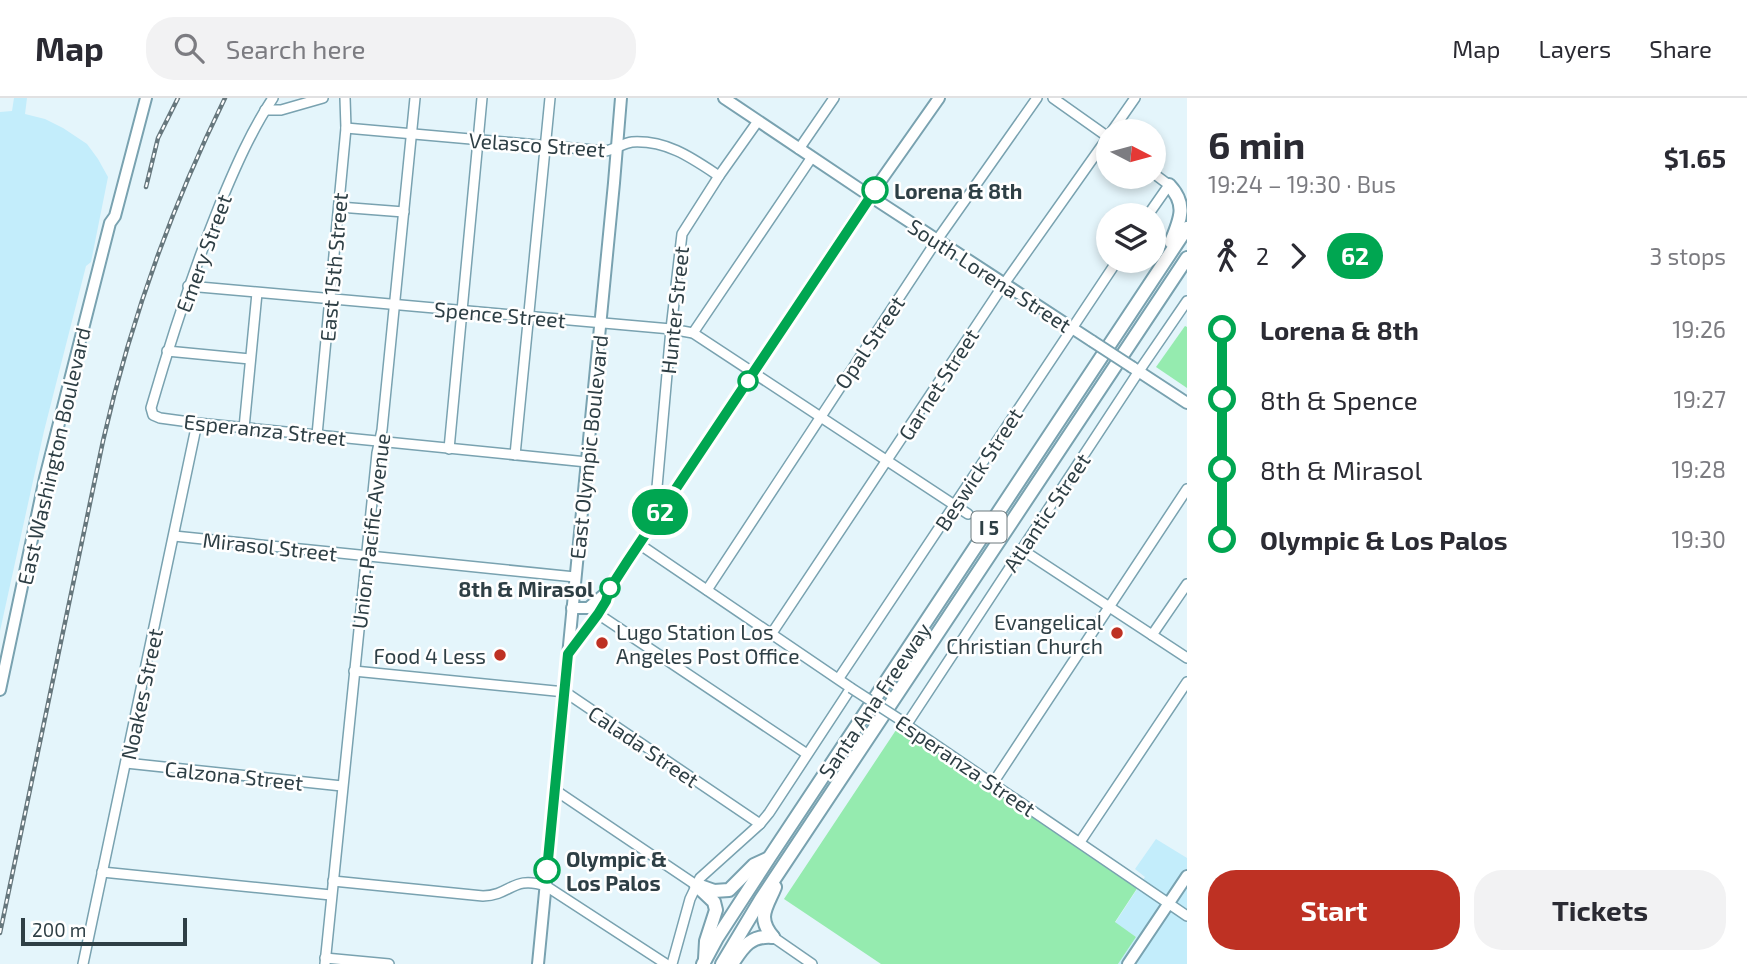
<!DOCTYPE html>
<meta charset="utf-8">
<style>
body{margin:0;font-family:"Exo 2",sans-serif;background:#f2f2f3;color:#2b2b33;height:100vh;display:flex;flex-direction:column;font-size:26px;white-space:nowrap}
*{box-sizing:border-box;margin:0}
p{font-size:23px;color:#7c7c81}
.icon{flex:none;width:38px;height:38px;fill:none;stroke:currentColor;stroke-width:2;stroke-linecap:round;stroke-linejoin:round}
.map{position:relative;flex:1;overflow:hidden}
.drawer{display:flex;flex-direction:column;background:#fff;width:560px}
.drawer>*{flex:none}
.badge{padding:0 14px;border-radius:23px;font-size:24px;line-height:46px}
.needle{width:46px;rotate:96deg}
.tools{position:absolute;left:1096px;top:21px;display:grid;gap:14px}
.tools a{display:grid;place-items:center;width:70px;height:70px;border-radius:50%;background:#fff;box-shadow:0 4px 10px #0003;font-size:35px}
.scale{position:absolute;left:21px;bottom:18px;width:166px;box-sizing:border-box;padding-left:7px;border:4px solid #2e3f45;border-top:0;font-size:19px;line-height:24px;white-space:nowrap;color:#2e3f45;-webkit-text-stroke:5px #fff;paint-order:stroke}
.map>.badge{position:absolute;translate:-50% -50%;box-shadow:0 0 0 4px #fff}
.legs{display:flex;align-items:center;gap:10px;height:77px;padding:0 21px;font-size:23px}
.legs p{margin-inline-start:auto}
.headline{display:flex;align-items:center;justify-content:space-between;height:119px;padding:0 21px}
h1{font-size:38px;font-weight:700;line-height:52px}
.action{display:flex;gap:14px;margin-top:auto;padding:14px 21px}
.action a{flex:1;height:80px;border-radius:28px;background:#be3123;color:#fff;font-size:28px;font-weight:700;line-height:80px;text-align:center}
.action a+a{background:#f2f2f3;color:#2b2b33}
ul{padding:0 21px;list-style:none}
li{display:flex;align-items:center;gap:24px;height:70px;font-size:26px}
li i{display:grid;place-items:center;width:10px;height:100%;margin:0 9px;background:currentColor}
li i::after{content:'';width:18px;height:18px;margin:-9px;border:5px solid;border-radius:50%;background:#fff}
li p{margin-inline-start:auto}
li:first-child i{background:linear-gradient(#0000 50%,currentColor 0)}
li:last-child i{background:linear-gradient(currentColor 50%,#0000 0)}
header{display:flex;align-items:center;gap:42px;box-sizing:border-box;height:98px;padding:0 35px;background:#fff;border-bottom:2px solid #e1e1e2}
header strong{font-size:33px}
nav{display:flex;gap:38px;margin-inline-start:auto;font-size:24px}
.search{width:490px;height:63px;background:#f2f2f3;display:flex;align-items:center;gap:18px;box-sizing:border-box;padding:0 24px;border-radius:28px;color:#7c7c81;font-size:26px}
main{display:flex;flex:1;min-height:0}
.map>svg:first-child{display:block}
</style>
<header>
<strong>Map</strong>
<div class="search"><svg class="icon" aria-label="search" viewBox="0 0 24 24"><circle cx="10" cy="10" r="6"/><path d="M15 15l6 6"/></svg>Search here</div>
<nav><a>Map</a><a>Layers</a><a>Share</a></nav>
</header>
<main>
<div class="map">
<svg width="1187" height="866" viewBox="0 0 1187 866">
<rect width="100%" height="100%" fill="#e4f5fb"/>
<g fill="#c3edfb">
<polygon points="14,0 27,0 25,16 45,21 63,30 87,46 98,61 108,79 91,164 86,168 44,333 0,533 0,14 12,13"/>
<polygon points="1156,741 1187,760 1187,866 1118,866 1136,839 1115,825 1145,779 1135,771"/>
</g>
<g fill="#95ebaf">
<polygon points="1185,228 1187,229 1187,290 1156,269"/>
<polygon points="898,629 1138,789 1115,824 1136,839 1118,866 881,866 784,801"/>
</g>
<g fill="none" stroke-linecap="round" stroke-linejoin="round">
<g stroke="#79a2b0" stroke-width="12">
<g id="minor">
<path d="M273 0C251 33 235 70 220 106 193 173 171 241 151 310L153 317 160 320 197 325 587 364"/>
<polyline points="1053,0 1108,39"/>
<polyline points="265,12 281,12 323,0"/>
<path d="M346 30 606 53C615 51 624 45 632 44 667 42 692 60 719 78"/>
<polyline points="1112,33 1135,0"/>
<polyline points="799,51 834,0"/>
<polyline points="339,109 404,114"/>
<polyline points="1148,117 1169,87 1153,75"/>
<polyline points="188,188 671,231 693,235 968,416"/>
<polyline points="693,235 812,59"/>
<polyline points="167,253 250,261"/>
<polyline points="244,330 257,195"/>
<polyline points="317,337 346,30 345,0"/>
<polyline points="449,351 482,0"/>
<polyline points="515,357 550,0"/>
<polyline points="654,423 671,231 682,136 719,78 758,23"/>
<polyline points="174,438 575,479"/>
<polyline points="639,446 851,590 769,715 760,726 700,780 690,801 672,866"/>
<polyline points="1021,451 1187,560"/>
<polyline points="707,492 937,142 1037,0"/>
<polyline points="598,516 807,656"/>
<polyline points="772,535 1004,186 1108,39"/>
<polyline points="1152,537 1187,486"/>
<polyline points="354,573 565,594 760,726"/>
<polyline points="839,580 1117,163"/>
<polyline points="902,624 1187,818"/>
<polyline points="907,626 1139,273 1187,203"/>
<polyline points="126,665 342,688"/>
<polyline points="993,685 1187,391"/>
<polyline points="555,692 696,787"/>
<polyline points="1080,744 1187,584"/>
<polyline points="102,774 331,797"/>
<path d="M333 783 483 798C512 797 512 777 546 788L666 866"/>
<polyline points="773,839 812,866"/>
<polyline points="325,860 389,866"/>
<path d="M83 866C121 686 160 506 197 325"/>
<polyline points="325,866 377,355 382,332 415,0"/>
</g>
</g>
<g stroke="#79a2b0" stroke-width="14">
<g id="major">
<polyline points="724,0 870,98 1092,243"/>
<polyline points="1132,269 1187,305"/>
<polyline points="572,510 588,510 607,494"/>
<polyline points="568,556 598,516 606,503 609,493 627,464 870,98 939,0"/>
<polyline points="0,592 45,380 110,125 115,118 146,0"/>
<polyline points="538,866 614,85 621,0"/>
<polyline points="1128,866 1187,778"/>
</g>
</g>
<g stroke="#79a2b0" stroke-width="16">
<g id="highway">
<path d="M1169 87C1187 106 1181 120 1171 144"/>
<polyline points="696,787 714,804 716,812 706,843 705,861"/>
<polyline points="700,788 714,793 729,792 754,767 767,761"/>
<path d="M773 839C756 819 767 809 775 789"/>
<polyline points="703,866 717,840 769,760 1187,130"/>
<polyline points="722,866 761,801 1187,160"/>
<path d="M732 866C743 849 750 837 773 839"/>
</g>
</g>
<use href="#minor" stroke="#fff" stroke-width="9"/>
<use href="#major" stroke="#fff" stroke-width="10"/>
<use href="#highway" stroke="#fff" stroke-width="12"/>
<g stroke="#66777d" stroke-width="4.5">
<g id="rail">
<polyline points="146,89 158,40 178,0"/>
<path d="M0 835 103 343C130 224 171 110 225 0"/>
</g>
</g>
<use href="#rail" stroke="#fff" stroke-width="2" stroke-dasharray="5" stroke-linecap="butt"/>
<g stroke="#79a2b0" stroke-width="12" stroke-linecap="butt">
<polyline id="minor-bridge" points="851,590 899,621"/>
</g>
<g stroke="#79a2b0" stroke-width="14" stroke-linecap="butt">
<polyline id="major-bridge" points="1092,243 1132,269"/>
</g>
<use href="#minor-bridge" stroke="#fff" stroke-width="9"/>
<use href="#major-bridge" stroke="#fff" stroke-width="10"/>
</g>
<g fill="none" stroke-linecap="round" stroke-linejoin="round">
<g stroke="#fff" stroke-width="16">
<polyline id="line-1" points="547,772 568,556 598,516 606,503 609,492 627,464 875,92"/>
</g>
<use href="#line-1" stroke="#00a651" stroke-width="10"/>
</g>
<g fill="#fff" stroke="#00a651" stroke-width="3.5">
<circle cx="875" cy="92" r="12"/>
<circle cx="748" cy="283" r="9"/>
<circle cx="610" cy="490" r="9"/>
<circle cx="547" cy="772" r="12"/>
</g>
<g fill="#be3123" stroke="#fff" stroke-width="2.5">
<circle cx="1117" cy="535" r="7"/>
<circle cx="602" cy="545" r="7"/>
<circle cx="500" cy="557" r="7"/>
</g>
<g text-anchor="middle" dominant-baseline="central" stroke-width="5" stroke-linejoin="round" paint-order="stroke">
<rect fill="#fff" stroke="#6d797d" stroke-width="2" x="971.5" y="413.5" width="35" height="31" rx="5"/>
<g font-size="19" font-weight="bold" fill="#2e3f45">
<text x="989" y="429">I 5</text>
</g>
<g font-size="21" fill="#2e3f45" stroke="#fff">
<text transform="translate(537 46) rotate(4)">Velasco Street</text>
<text transform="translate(203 155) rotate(-70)">Emery Street</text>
<text transform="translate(333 169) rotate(-85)">East 15th Street</text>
<text transform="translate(990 177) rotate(33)">South Lorena Street</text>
<text transform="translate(674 212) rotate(-84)">Hunter Street</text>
<text transform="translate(500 216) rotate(5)">Spence Street</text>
<text transform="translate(869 244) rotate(-56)">Opal Street</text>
<text transform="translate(938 286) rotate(-57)">Garnet Street</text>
<text transform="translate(265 331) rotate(6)">Esperanza Street</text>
<text transform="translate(588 349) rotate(-84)">East Olympic Boulevard</text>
<text transform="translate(53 358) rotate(-77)">East Washington Boulevard</text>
<text transform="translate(978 371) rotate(-57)">Beswick Street</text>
<text transform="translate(1046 414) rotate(-56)">Atlantic Street</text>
<text transform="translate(370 433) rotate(-83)">Union Pacific Avenue</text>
<text transform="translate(270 448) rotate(6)">Mirasol Street</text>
<text transform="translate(141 596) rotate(-78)">Noakes Street</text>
<text transform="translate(874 602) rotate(-56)">Santa Ana Freeway</text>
<text transform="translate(644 648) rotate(34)">Calada Street</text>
<text transform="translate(966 667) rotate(34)">Esperanza Street</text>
<text transform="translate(234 677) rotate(6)">Calzona Street</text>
</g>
<g font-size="21" font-weight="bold" fill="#2e3f45" stroke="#fff" text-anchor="start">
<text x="894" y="92">Lorena &amp; 8th</text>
<text x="594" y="490" text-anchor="end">8th &amp; Mirasol</text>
<text x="566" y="760">Olympic &amp;<tspan x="566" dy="24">Los Palos</tspan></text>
</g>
<g font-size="21" fill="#2e3f45" stroke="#fff" text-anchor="end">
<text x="1103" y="523">Evangelical<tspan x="1103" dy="24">Christian Church</tspan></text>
<text x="616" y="533" text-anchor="start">Lugo Station Los<tspan x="616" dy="24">Angeles Post Office</tspan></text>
<text x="486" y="557">Food 4 Less</text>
</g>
</g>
</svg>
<div class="tools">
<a><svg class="needle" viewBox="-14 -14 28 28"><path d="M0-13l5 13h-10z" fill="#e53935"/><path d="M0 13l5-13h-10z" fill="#7c7c81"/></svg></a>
<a><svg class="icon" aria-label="layers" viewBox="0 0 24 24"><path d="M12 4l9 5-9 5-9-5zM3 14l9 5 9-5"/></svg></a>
</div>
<div class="scale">200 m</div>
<b class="badge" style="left:660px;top:414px;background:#00a651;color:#fff">62</b>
</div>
<section class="drawer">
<div class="headline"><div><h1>6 min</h1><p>19:24 – 19:30 · Bus</p></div><b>$1.65</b></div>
<div class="legs"><svg class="icon" aria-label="walk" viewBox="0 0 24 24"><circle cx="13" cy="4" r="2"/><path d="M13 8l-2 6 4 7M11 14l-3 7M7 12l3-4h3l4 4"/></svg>2<svg class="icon" aria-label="forward" viewBox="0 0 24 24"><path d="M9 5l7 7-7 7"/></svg><b class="badge" style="background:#00a651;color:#fff">62</b><p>3 stops</p></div>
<ul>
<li><i style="color:#00a651"></i><b>Lorena &amp; 8th</b><p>19:26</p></li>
<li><i style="color:#00a651"></i><span>8th &amp; Spence</span><p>19:27</p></li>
<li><i style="color:#00a651"></i><span>8th &amp; Mirasol</span><p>19:28</p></li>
<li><i style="color:#00a651"></i><b>Olympic &amp; Los Palos</b><p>19:30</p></li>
</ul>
<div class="action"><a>Start</a><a>Tickets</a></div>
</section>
</main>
